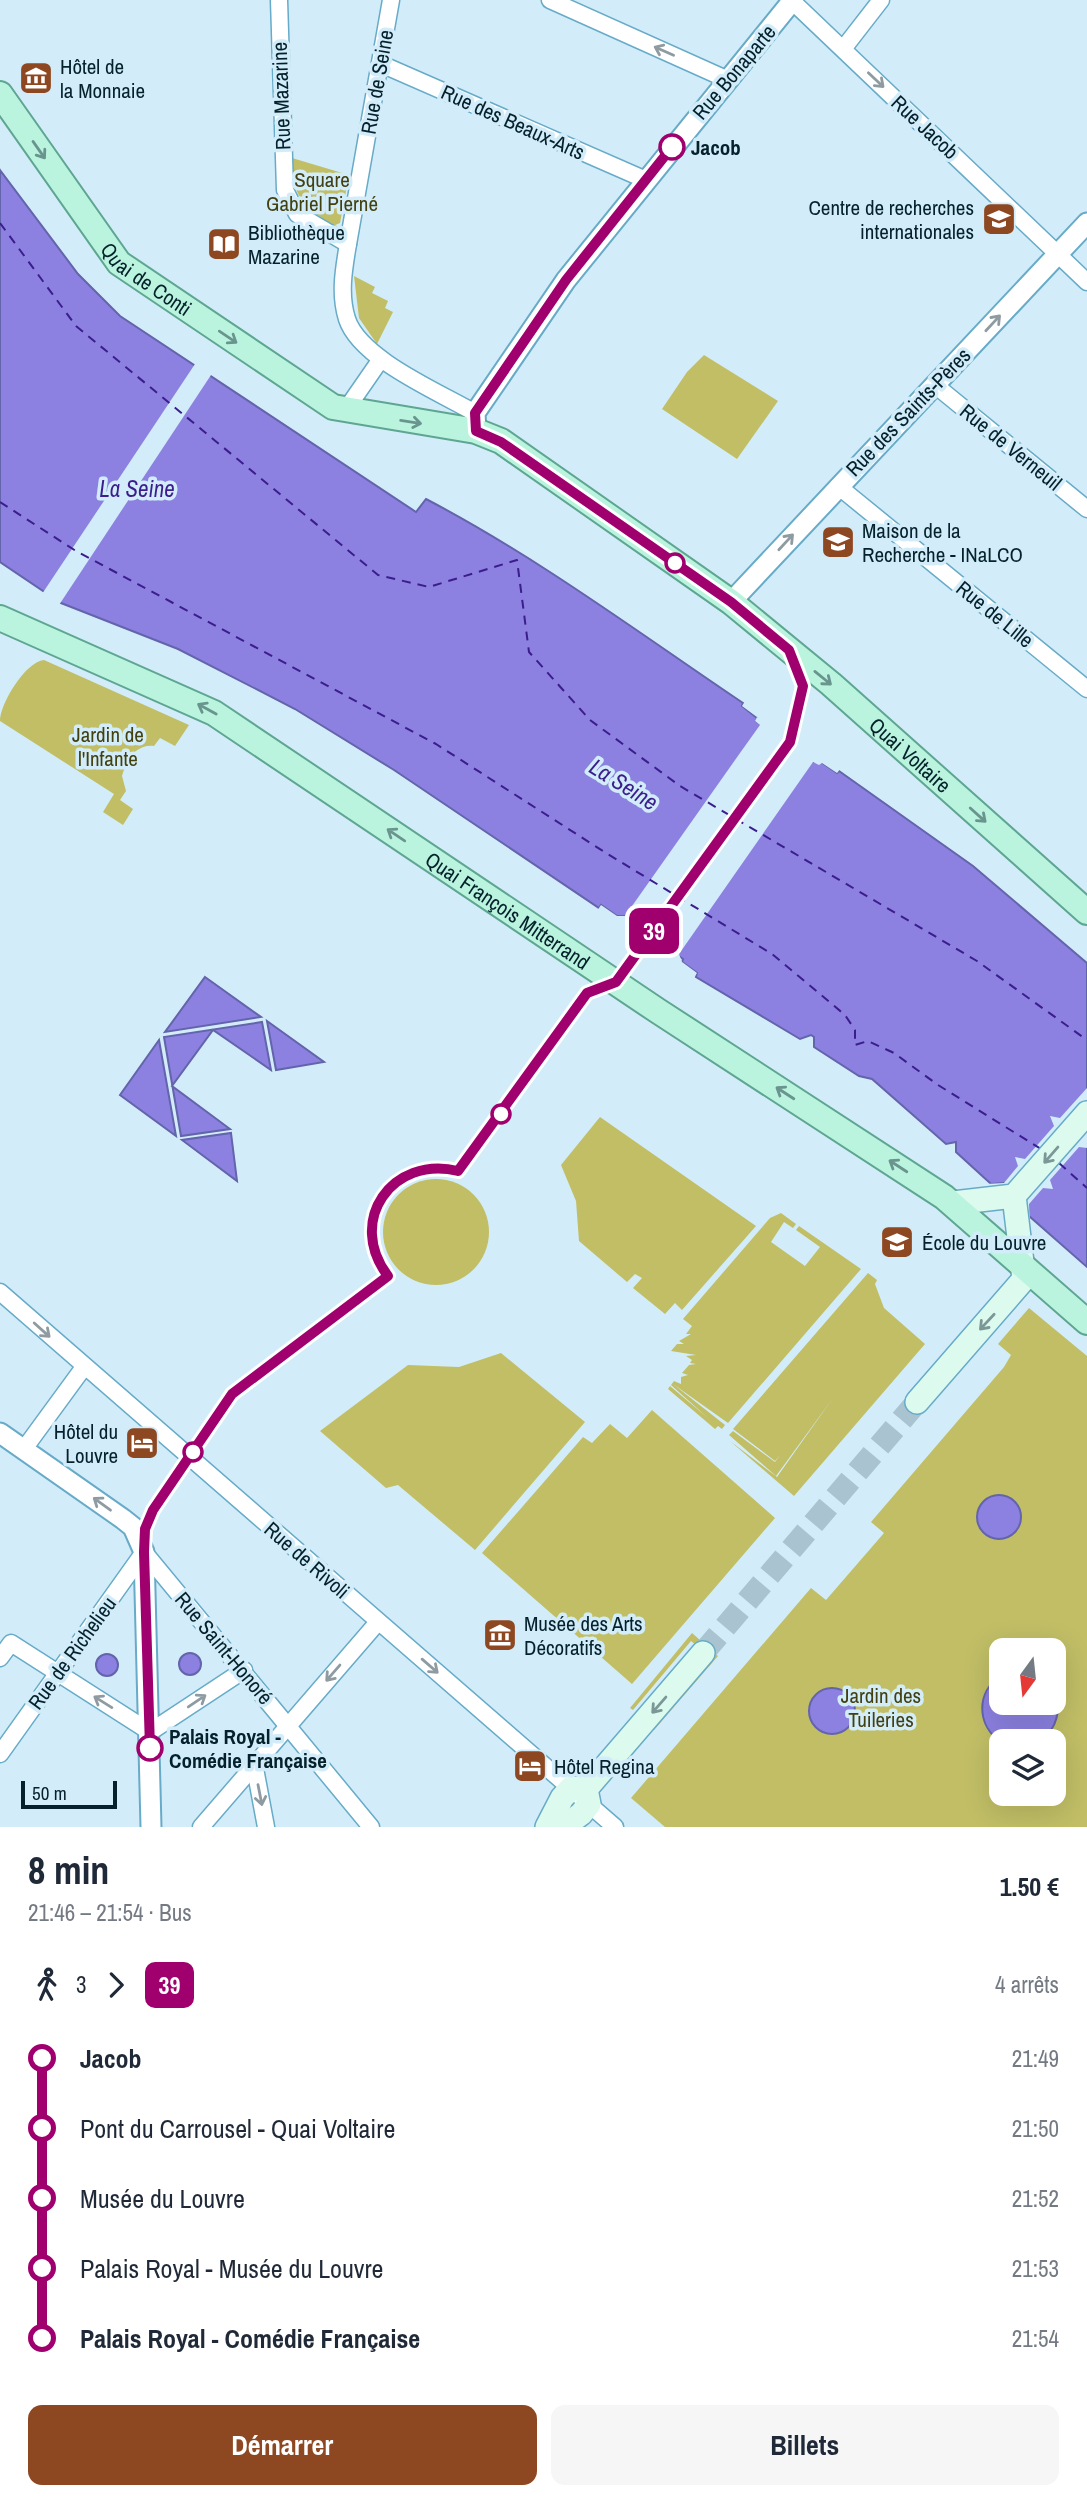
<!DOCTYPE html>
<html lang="fr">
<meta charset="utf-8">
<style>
body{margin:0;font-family:"Archivo Narrow",sans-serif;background:#f6f6f7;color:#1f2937;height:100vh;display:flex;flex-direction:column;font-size:26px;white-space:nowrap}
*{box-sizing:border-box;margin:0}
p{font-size:23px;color:#747a83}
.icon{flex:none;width:38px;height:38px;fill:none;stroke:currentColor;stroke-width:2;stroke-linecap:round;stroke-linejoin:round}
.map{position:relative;height:1827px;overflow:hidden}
.details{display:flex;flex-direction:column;background:#fff;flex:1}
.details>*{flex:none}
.badge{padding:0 14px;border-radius:10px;font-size:24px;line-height:46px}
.needle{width:46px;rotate:195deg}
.controls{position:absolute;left:989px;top:1638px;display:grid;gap:14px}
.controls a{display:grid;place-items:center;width:77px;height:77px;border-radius:14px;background:#fff;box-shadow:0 7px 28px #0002;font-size:35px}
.scale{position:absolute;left:21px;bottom:18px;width:96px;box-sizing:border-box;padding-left:7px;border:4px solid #04212c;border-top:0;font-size:19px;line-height:24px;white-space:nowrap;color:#04212c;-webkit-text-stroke:5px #d2edf9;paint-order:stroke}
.map>.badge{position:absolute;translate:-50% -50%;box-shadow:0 0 0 4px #fff}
.legs{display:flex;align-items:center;gap:10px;height:77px;padding:0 28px;font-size:23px}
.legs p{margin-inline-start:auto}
.summary{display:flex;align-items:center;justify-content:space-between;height:119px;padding:0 28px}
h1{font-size:38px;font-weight:700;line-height:52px}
.cta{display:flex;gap:14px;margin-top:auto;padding:14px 28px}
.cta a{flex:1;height:80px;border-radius:14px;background:#8d4721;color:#fff;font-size:28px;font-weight:700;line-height:80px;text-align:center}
.cta a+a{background:#f6f6f7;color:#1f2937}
ul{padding:0 28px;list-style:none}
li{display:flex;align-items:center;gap:24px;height:70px;font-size:26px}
li i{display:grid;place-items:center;width:10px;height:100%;margin:0 9px;background:currentColor}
li i::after{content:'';width:18px;height:18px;margin:-9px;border:5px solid;border-radius:50%;background:#fff}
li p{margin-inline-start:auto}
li:first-child i{background:linear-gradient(#0000 50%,currentColor 0)}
li:last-child i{background:linear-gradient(currentColor 50%,#0000 0)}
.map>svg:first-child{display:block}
</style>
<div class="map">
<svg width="1087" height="1827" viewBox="0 0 1087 1827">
<rect width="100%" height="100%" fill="#d2edf9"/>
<g fill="#c1be66" fill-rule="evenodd">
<path d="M292 158 349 175 340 223 333 226C302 204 292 197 292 158Z"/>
<polygon points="354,276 375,287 372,293 388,301 385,308 393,312 377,344 359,318"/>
<polygon points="704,355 778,401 737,459 662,409 687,372"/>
<path d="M44 660 189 725 175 746 160 738 154 746C135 744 126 761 122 776L126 791 120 800 133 809 123 825 103 812 114 794 0 721C0 704 25 662 44 660Z"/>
<polygon points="600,1117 756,1226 682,1310 675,1303 665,1314 633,1288 642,1278 635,1274 627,1282 579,1241 576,1201 561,1165"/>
<circle cx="436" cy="1232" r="53"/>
<polygon points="781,1213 796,1224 793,1228 784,1222 771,1242 805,1266 820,1247 796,1230 799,1226 861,1269 728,1423 673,1384 725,1425 722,1429 718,1426 715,1429 668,1389 670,1386 708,1418 671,1385 674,1381 681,1384 681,1377 688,1375 682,1373 689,1365 696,1364 690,1363 692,1360 686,1356 696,1355 671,1351 677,1344 684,1344 679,1341 691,1334 686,1334 692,1326 683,1319 770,1218"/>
<polygon points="868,1273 877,1280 875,1284 884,1308 925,1344 794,1496 730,1441 777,1477 833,1398 776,1476 729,1435 733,1431 775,1462 780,1455 775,1461 733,1429"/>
<path d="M1029 1308 1087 1356V1827H665L631 1798 811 1588 826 1600 884 1533 871 1522 1004 1367 1011 1355 998 1344ZM1001 1650H1054V1703H1001ZM1001 1741H1054V1794H1001Z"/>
<polygon points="501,1353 585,1422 475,1550 398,1485 386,1488 320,1431 408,1365 459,1367"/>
<polygon points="652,1410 775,1518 632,1684 482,1553 583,1437 592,1443 610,1424 627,1438"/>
<polygon points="692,1633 718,1656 654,1730 650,1726 711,1658 691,1641 633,1710 630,1708"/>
</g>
<g fill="#8c81e1" stroke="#6364ab" stroke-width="2">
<path d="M0 170 78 274 120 316 416 512 426 499C537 557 639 633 743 703L742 706 757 718 756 721 814 762H821L837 773 839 771 973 866 1087 963V1267L1029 1216 1028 1204 1004 1183 991 1184 956 1152V1142L946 1144 872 1079 859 1076 814 1047V1037L811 1035 800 1039 696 977 697 973 682 962 683 959 625 916H617L601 905 599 908 394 770 295 709 178 649 61 603 0 562Z"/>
<polygon points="205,977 261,1017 165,1032"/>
<polygon points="267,1021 324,1062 276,1070"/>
<polygon points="262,1022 271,1070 213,1030 172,1086 230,1129 181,1136 164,1037"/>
<polygon points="159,1040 176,1136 120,1095"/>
<polygon points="231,1133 237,1181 182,1140"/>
<circle cx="999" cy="1517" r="22"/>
<circle cx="190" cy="1664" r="11"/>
<circle cx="107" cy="1665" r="11"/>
<path d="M1001 1675V1703H1054V1690C1062 1710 1057 1729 1040 1741L1001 1742C976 1725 976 1692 1001 1675Z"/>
<circle cx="832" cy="1711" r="23"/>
</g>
<g fill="#d2edf9">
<polygon points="197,361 213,372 59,605 42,594"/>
<polygon points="746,700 746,705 762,722 818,761 822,759 841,768 837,773 822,763 819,765 813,762 679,954 682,962 697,973 693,979 693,974 679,964 676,957 623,919 616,919 602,910 597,911 601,905 617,916 625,916 740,753 760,725 755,721 757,717 742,706"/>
<polygon points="1087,1088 1087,1148 1079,1147 1050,1180 1053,1189 1043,1188 1029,1204 1030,1221 1002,1186 991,1187 986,1184 1004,1183 1018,1166 1015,1157 1025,1159 1054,1126 1050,1116 1060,1118"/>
</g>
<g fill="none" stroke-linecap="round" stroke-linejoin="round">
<g stroke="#3c1d8d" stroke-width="2" stroke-dasharray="9 7" stroke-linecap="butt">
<polyline points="0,223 76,326 378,575 429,587 517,560 529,652 590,720 680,786 977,961 1087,1040"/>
<polyline points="0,502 76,551 436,744 606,853 772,954 845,1015 855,1030 855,1045 868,1041 894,1053 938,1085 1041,1149"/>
<polyline points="1059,1163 1087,1188"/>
</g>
<polyline stroke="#a9c4d0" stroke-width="23" stroke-dasharray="23 11" stroke-linecap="butt" points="703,1653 917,1402"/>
<g stroke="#67abc8" stroke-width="19">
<g id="minor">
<polyline points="279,0 285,190 297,214 348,244"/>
<path d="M391 0 348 244C344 268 339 294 347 319 360 359 439 392 475 413"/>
<polyline points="550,0 726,79"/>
<polyline points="791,0 1087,282"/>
<polyline points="843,49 881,0"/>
<polyline points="381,64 646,180"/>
<polyline points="935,385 1087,509"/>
<polyline points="345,411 381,359"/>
<polyline points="838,486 1087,689"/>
<polyline points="0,1292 615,1827"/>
<polyline points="24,1449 84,1367"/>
<polyline points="0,1658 11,1643 150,1732 244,1670"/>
<polyline points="0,1754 144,1552 371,1827"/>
<polyline points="254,1763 266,1827"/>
<polyline points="201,1827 378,1622"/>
</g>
</g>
<g stroke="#67abc8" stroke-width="23">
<g id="tertiary">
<polyline points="476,431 475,413 566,280 793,0"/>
<polyline points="731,602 1087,223"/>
<polyline points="0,1433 123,1519 133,1527 144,1552 151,1827"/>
</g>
</g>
<g stroke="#67abc8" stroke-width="26">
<g id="secondary">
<polyline points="953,1203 1014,1196 1087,1113"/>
<polyline points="917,1402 1024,1279 1014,1196"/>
<polyline points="586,1789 703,1653"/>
<polyline points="547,1827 562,1798 571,1788 586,1789"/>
<polyline points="563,1827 581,1814 589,1804 586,1789"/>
</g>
</g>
<g stroke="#5ea691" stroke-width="28">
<g id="primary">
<path id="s1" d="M0 94 119 263 333 407 476 431 501 441 731 602 831 684 1087 912"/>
<path id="s2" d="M0 618 214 713 658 1011 944 1197 1087 1322"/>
</g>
</g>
<use href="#minor" stroke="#fff" stroke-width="16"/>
<use href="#tertiary" stroke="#fff" stroke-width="19"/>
<use href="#secondary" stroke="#ddfaee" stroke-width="23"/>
<use href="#primary" stroke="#bbf4de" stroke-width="24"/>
</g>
<defs><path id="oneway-shaft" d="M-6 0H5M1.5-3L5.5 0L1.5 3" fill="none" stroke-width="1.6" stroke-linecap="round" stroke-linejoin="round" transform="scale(1.75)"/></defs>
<g stroke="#8e9ba0">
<use href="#oneway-shaft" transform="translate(664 51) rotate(-156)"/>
<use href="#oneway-shaft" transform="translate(876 80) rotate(43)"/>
<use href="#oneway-shaft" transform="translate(993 323) rotate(-47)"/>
<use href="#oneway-shaft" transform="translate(786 542) rotate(-47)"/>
<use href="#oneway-shaft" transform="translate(42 1330) rotate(42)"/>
<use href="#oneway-shaft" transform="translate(102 1504) rotate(-144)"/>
<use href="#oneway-shaft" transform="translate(430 1666) rotate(41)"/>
<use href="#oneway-shaft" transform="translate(333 1673) rotate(131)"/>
<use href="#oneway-shaft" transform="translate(197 1701) rotate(-34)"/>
<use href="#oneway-shaft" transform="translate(103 1702) rotate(-148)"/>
<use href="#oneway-shaft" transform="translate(260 1795) rotate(79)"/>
</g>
<g stroke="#69958e">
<use href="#oneway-shaft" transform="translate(39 150) rotate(55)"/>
<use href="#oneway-shaft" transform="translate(228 337) rotate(34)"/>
<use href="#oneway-shaft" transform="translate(411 422) rotate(9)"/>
<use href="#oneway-shaft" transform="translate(823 678) rotate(39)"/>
<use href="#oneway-shaft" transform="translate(207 709) rotate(-151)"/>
<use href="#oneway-shaft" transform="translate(978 815) rotate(42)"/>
<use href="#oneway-shaft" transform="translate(396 835) rotate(-146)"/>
<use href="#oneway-shaft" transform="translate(785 1093) rotate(-147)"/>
<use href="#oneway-shaft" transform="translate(898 1166) rotate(-147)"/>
</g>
<g stroke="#7b9897">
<use href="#oneway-shaft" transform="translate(1051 1155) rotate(131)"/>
<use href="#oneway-shaft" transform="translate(987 1322) rotate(133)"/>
<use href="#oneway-shaft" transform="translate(659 1705) rotate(131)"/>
</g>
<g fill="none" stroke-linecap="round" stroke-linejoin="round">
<g stroke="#fff" stroke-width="16">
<path id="line-1" d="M150 1748 144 1552 145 1529 153 1510 232 1394 388 1276C346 1221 392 1155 458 1171L587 993 616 982 790 742 803 686 789 650 731 602 501 442 476 431 475 413 566 280 672 147"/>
</g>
<use href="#line-1" stroke="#a0006e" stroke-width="10"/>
</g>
<defs>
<g id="museum-square" transform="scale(1.75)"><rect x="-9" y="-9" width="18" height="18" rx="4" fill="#8d4721" stroke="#d2edf9"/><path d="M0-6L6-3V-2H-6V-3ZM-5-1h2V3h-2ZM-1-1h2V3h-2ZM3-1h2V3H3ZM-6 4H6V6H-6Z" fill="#fff"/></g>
<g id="university-square" transform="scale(1.75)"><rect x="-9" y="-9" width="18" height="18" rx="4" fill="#8d4721" stroke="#d2edf9"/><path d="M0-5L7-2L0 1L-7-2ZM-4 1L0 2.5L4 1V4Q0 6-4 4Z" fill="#fff"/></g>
<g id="library-square" transform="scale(1.75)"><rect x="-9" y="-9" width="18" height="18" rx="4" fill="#8d4721" stroke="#d2edf9"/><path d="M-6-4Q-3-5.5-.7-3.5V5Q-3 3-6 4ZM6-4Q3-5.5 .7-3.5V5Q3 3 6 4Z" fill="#fff"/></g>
<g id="hotel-square" transform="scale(1.75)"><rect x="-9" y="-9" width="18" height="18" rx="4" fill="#8d4721" stroke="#d2edf9"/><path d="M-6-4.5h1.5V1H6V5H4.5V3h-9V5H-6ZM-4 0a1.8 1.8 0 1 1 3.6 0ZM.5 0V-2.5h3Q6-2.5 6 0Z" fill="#fff"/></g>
</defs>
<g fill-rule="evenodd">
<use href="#museum-square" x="36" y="78"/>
<use href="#university-square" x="999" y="219"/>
<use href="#library-square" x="224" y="244"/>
<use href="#university-square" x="838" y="542"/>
<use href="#university-square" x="897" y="1242"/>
<use href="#hotel-square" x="142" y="1443"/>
<use href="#museum-square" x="500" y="1635"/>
<use href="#hotel-square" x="530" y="1766"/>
</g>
<g fill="#fff" stroke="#a0006e" stroke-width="3.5">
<circle cx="672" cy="147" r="12"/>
<circle cx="675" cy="563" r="9"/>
<circle cx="501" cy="1114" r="9"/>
<circle cx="193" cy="1452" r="9"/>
<circle cx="150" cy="1748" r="12"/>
</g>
<g text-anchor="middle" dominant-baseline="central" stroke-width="7" stroke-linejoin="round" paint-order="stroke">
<g font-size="21" fill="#04212c" stroke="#d2edf9" text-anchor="start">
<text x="60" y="66">Hôtel de<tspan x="60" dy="24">la Monnaie</tspan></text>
<text x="974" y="207" text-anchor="end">Centre de recherches<tspan x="974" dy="24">internationales</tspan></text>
<text x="248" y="232">Bibliothèque<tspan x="248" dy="24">Mazarine</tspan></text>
<text x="862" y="530">Maison de la<tspan x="862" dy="24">Recherche - INaLCO</tspan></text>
<text x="922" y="1242">École du Louvre</text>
<text x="118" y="1431" text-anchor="end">Hôtel du<tspan x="118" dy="24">Louvre</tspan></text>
<text x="524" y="1623">Musée des Arts<tspan x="524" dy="24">Décoratifs</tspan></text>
<text x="554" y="1766">Hôtel Regina</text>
</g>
<g font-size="21" fill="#04212c" stroke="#d2edf9">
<text transform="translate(734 72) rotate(-50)">Rue Bonaparte</text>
<text transform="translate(377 82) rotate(-80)">Rue de Seine</text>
<text transform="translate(281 96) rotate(-92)">Rue Mazarine</text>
<text transform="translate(513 122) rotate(24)">Rue des Beaux-Arts</text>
<text transform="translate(925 127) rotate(43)">Rue Jacob</text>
<text stroke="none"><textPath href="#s1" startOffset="238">Quai de Conti</textPath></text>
<text transform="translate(908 412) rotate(-46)">Rue des Saints-Pères</text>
<text transform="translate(1011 447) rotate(39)">Rue de Verneuil</text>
<text transform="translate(995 614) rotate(39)">Rue de Lille</text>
<text stroke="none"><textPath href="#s1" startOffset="1153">Quai Voltaire</textPath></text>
<text stroke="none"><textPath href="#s2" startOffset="588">Quai François Mitterrand</textPath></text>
<text transform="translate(307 1560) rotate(41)">Rue de Rivoli</text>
<text transform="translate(224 1648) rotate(50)">Rue Saint-Honoré</text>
<text transform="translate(72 1653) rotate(-54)">Rue de Richelieu</text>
</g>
<g font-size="21" font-weight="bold" fill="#04212c" stroke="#d2edf9" text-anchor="start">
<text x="691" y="147">Jacob</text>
<text x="169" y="1736">Palais Royal -<tspan x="169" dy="24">Comédie Française</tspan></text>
</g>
<g font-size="21" fill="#42400f" stroke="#d2edf9">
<text x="322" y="179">Square<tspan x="322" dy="24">Gabriel Pierné</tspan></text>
<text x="108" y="734">Jardin de<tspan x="108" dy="24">l'Infante</tspan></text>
<text x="881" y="1695">Jardin des<tspan x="881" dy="24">Tuileries</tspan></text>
</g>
<g font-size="23" font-style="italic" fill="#3c1d8d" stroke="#d2edf9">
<text x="137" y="488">La Seine</text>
<text transform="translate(624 784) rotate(32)">La Seine</text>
</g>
</g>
</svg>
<div class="controls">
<a><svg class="needle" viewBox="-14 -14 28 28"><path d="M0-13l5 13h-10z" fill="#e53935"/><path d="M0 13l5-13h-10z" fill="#747a83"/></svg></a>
<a><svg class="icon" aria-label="layers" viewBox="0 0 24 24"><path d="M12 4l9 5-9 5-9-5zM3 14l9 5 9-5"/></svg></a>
</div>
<div class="scale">50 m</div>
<b class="badge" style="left:654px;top:931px;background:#a0006e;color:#fff">39</b>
</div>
<section class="details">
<div class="summary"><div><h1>8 min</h1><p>21:46 – 21:54 · Bus</p></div><b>1.50 €</b></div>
<div class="legs"><svg class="icon" aria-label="walk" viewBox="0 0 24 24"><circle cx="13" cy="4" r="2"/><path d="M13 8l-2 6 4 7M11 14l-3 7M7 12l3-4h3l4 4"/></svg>3<svg class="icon" aria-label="forward" viewBox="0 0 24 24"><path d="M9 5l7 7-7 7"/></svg><b class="badge" style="background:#a0006e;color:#fff">39</b><p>4 arrêts</p></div>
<ul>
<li><i style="color:#a0006e"></i><b>Jacob</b><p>21:49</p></li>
<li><i style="color:#a0006e"></i><span>Pont du Carrousel - Quai Voltaire</span><p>21:50</p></li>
<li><i style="color:#a0006e"></i><span>Musée du Louvre</span><p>21:52</p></li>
<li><i style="color:#a0006e"></i><span>Palais Royal - Musée du Louvre</span><p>21:53</p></li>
<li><i style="color:#a0006e"></i><b>Palais Royal - Comédie Française</b><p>21:54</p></li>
</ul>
<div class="cta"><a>Démarrer</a><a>Billets</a></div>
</section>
